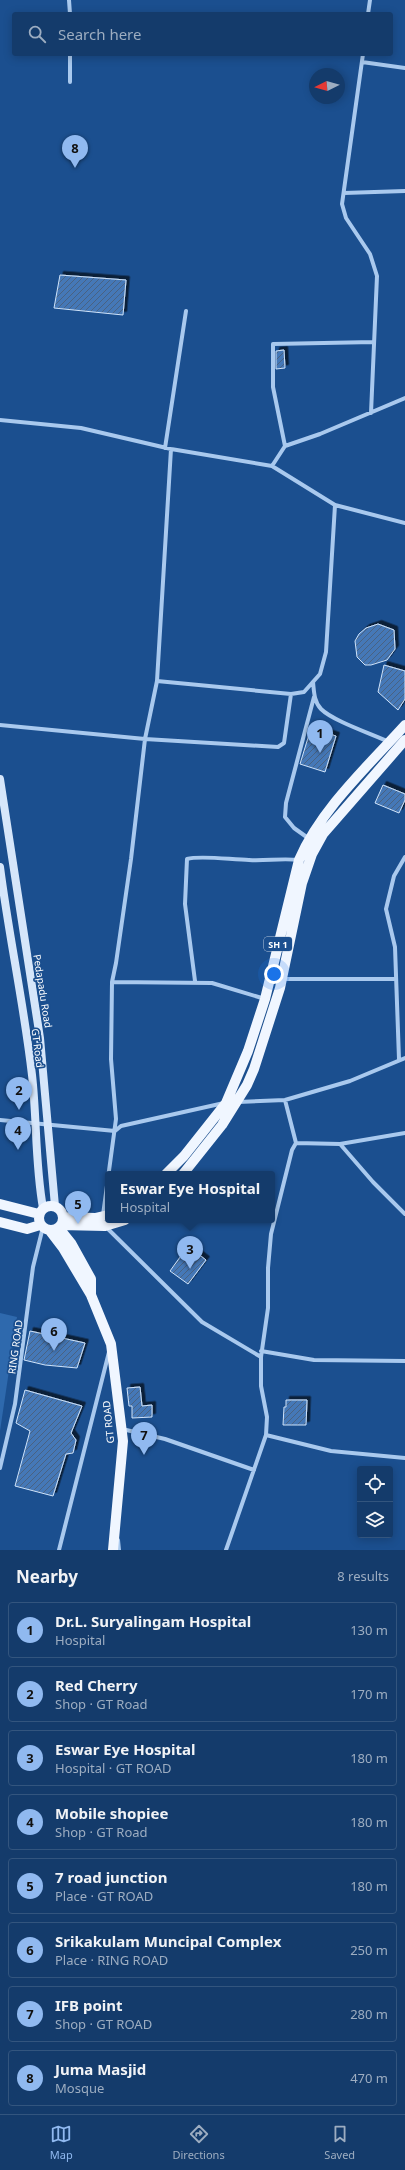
<!DOCTYPE html>
<html lang="en">
<head>
<meta charset="utf-8">
<style>
  :root { --surface:#143b6b; --page:#1d4271; --text:#f1f3f6; --muted:#9dadc1; --line:#33557e; --accent:#90b9f0 }
  body { margin:0; font-family:"Noto Sans",sans-serif; background:var(--page); color:var(--text) }
  .controls { position:absolute; right:12px; bottom:12px; display:grid; overflow:hidden; border-radius:4px; box-shadow:0 2px 10px #0003 }
  .controls button { width:36px; height:36px; display:grid; place-items:center; padding:0; border:0; border-bottom:1px solid var(--line); background:var(--surface); color:var(--text); font:20px sans-serif }
  .compass { position:absolute; left:309px; top:68px; width:36px; height:36px; border-radius:50%; background:var(--surface); box-shadow:0 2px 10px #0003; rotate:265deg }
  .you { position:absolute; left:274px; top:974px; width:14px; height:14px; margin:-10px; border:3px solid #fff; border-radius:50%; background:#1a73e8; box-shadow:0 0 0 6px #1a73e833 }
  .badge { display:grid; place-items:center; width:26px; height:26px; border-radius:50%; background:var(--accent); color:#111; font-size:13px; font-weight:700 }
  .pin { position:absolute; translate:-50% -33px; filter:drop-shadow(0 1px 2px #0008) }
  .pin::after { content:''; position:absolute; top:21px; width:14px; height:12px; background:inherit; clip-path:polygon(0 0,100% 0,50% 100%) }
  .popup { position:absolute; left:105px; top:1171px; width:170px; height:52px; box-sizing:border-box; display:grid; place-content:center; border-radius:4px; background:var(--surface); filter:drop-shadow(0 1px 3px #0005); font-size:13px; white-space:nowrap; color:var(--muted) }
  .popup b { font-size:15px; color:var(--text) }
  .popup::after { content:''; position:absolute; left:50%; top:100%; margin-left:-8px; border:8px solid transparent; border-top-color:var(--surface) }
  .list { margin:0; padding:0; list-style:none }
  h2 { display:flex; justify-content:space-between; align-items:center; height:52px; margin:0; padding:0 16px; font-size:17px }
  h2 small { font-size:13px; font-weight:400; color:var(--muted) }
  .list li { display:grid; grid-template-columns:26px 1fr auto; gap:12px; align-items:center; box-sizing:border-box; height:56px; margin:0 8px 8px; padding:0 8px; border:1px solid var(--line); border-radius:4px }
  .list b { display:block; font-size:15px; white-space:nowrap }
  .list p { margin:0; font-size:13px; white-space:nowrap; color:var(--muted) }
  .list em { font-size:13px; font-style:normal; color:var(--muted) }
  .icon { flex:none; width:22px; height:22px; fill:none; stroke:currentColor; stroke-width:2; stroke-linecap:round; stroke-linejoin:round }
  .map { position:relative; flex:none; width:405px; height:1550px; overflow:hidden }
  .search { position:absolute; background:var(--surface); box-shadow:0 2px 10px #0003; left:12px; right:12px; top:12px; height:44px; display:flex; align-items:center; gap:10px; box-sizing:border-box; padding:0 14px; border-radius:4px; color:var(--muted); font-size:15px }
  .sheet { height:564px; background:var(--surface) }
  nav { display:flex; justify-content:space-around; align-items:center; box-sizing:border-box; height:56px; border-top:1px solid var(--line); background:var(--surface); font-size:11px; color:var(--muted) }
  nav a { display:grid; justify-items:center; gap:2px }
  nav .on { color:var(--accent) }
  .map>svg:first-child { display:block }
</style>
</head>
<body>
<div class="map">
<svg width="405" height="1550" viewBox="0 0 405 1550">
  <defs>
    <pattern id="building-hatch" width="6" height="6" patternUnits="userSpaceOnUse"><rect width="6" height="6" fill="#4478b7"/><path d="M-1 1l2-2M0 6l6-6M5 7l2-2" fill="none" stroke="#486282"/></pattern>
    <filter id="shadow"><feDropShadow dx="3.5" dy="-3.5" stdDeviation="0" flood-color="#0009"/></filter>
  </defs>
  <rect width="100%" height="100%" fill="#1b4f8f"/>
  <path fill="#2e69ad" d="M0,1313L17,1317L0,1431Z"/>
  <path fill="url(#building-hatch)" stroke="#cfe3fa" filter="url(#shadow)" d="M60,275L126,280L123,315L54,308Z
    M284,350L285,368L276,369V351Z
    M378,624L394,630L395,649L387,660L371,665H365L357,657L355,641L359,634L366,628Z
    M384,665L405,671V699L398,710L378,692Z
    M311,728L336,736L325,772L300,764Z
    M383,785L405,794V800L399,813L375,803Z
    M188,1246L206,1260L188,1284L170,1271Z
    M30,1331L85,1343L77,1368L45,1365L24,1360Z
    M140,1387L142,1406L152,1405V1417L132,1418V1406H129L127,1388Z
    M25,1390L82,1406L71,1433L76,1440L73,1453L66,1454L53,1496L15,1486L30,1431L16,1423Z
    M286,1400H307L306,1425H283L284,1407H286Z"/>
  <g fill="none" stroke-linecap="round" stroke-linejoin="round">
    <path stroke="#a9c9ee" stroke-width="4" d="M69,0L70,14
      M368,14L370,0
      M70,54V82
      M363,54L342,204L346,218L370,254L377,276L371,413
      M362,62L405,68
      M344,193L405,191
      M0,420L81,428L171,449L272,466L335,505L405,523
      M285,446L273,387V344L374,342
      M165,448L186,311
      M272,466L285,446L320,434L405,398
      M157,681L171,449
      M313,682C314,691 314,702 321,709C333,721 372,734 389,742
      M0,725L145,739L278,747L284,743L291,694
      M308,838L294,828L285,817L286,803L314,697
      M270,979H396
      M195,981L185,904L187,859C201,855 233,860 249,860C266,861 282,858 299,860
      M112,982L212,983L265,999
      M399,1059L395,947L386,909L394,876L405,857
      M238,1102L285,1100L350,1081L405,1058
      M0,1120L115,1131L121,1126L224,1103
      M296,1143L340,1144L405,1133
      M340,1144L373,1182L405,1214
      M103,1215L116,1119L111,1059L112,982L116,963L131,859L145,739L157,681L291,694L304,692L320,674L326,652L335,505
      M106,1227L202,1322L261,1357
      M261,1351L314,1360L405,1361
      M122,1429L165,1439L254,1470
      M266,1435L331,1451L405,1458
      M0,1468L15,1404L33,1267L43,1227
      M118,1540L119,1550
      M59,1550L109,1352
      M226,1550L266,1435L267,1417L261,1386V1357L268,1308V1268L271,1234L292,1150L296,1143L285,1100"/>
    <path stroke="#d6e6fa" stroke-width="8" d="M0,779L40,1038L55,1206
      M0,867C9,937 24,1005 32,1075C37,1119 35,1164 43,1208"/>
    <path stroke="#f0f6ff" stroke-width="10" d="M166,1174L184,1156L226,1103L248,1051L265,999L299,860C321,809 368,766 405,725
      M183,1174L222,1125L247,1085L254,1069L280,988L302,883L312,854L323,834L405,740
      M0,1204L39,1214
      M39 1218a12 12 0 1 1 24 0a12 12 0 1 1-24 0Z
      M63,1217L95,1218L108,1215
      M0,1222L27,1229L40,1225
      M61,1225L105,1226L125,1220
      M59,1228L71,1243L91,1279V1295
      M50,1231L63,1248L91,1295L111,1344L123,1441L113,1550"/>
  </g>
  <g text-anchor="middle" dominant-baseline="central" stroke-width="3.5" stroke-linejoin="round" paint-order="stroke">
    <rect fill="#1b4f8f" stroke="#bbcadd" stroke-width="1" x="264" y="937" width="28" height="14" rx="3"/>
    <g font-size="9" font-weight="bold" fill="#fff">
      <text x="278" y="944">SH 1</text>
    </g>
    <g font-size="10" fill="#fff" stroke="#1b4f8f">
      <text transform="translate(43 991) rotate(81)">Pedapadu Road</text>
      <text transform="translate(38 1048) rotate(83)">GT Road</text>
      <text transform="translate(15 1347) rotate(-82)">RING ROAD</text>
      <text transform="translate(108 1422) rotate(-96)">GT ROAD</text>
    </g>
  </g>
</svg>
<div class="controls">
<button><svg class="icon" aria-label="locate" viewBox="0 0 24 24"><circle cx="12" cy="12" r="6"/><path d="M12 2v4M12 18v4M2 12h4M18 12h4"/></svg></button>
<button><svg class="icon" aria-label="layers" viewBox="0 0 24 24"><path d="M12 4l9 5-9 5-9-5zM3 14l9 5 9-5"/></svg></button>
</div>
<svg class="compass" viewBox="-18 -18 36 36"><path d="M0-13l5 13h-10z" fill="#e53935"/><path d="M0 13l5-13h-10z" fill="#9dadc1"/></svg>
<div class="you"></div>
<div class="pin badge" style="left:320px;top:753px">1</div>
<div class="pin badge" style="left:19px;top:1110px">2</div>
<div class="pin badge" style="left:190px;top:1269px">3</div>
<div class="popup"><b>Eswar Eye Hospital</b>Hospital</div>
<div class="pin badge" style="left:18px;top:1150px">4</div>
<div class="pin badge" style="left:78px;top:1224px">5</div>
<div class="pin badge" style="left:54px;top:1351px">6</div>
<div class="pin badge" style="left:144px;top:1455px">7</div>
<div class="pin badge" style="left:75px;top:168px">8</div>
<div class="search"><svg class="icon" aria-label="search" viewBox="0 0 24 24"><circle cx="10" cy="10" r="6"/><path d="M15 15l6 6"/></svg>Search here</div>
</div>
<section class="sheet">
<h2>Nearby<small>8 results</small></h2>
<ul class="list">
<li><span class="badge">1</span><div><b>Dr.L. Suryalingam Hospital</b><p>Hospital</p></div><em>130 m</em></li>
<li><span class="badge">2</span><div><b>Red Cherry</b><p>Shop · GT Road</p></div><em>170 m</em></li>
<li><span class="badge">3</span><div><b>Eswar Eye Hospital</b><p>Hospital · GT ROAD</p></div><em>180 m</em></li>
<li><span class="badge">4</span><div><b>Mobile shopiee</b><p>Shop · GT Road</p></div><em>180 m</em></li>
<li><span class="badge">5</span><div><b>7 road junction</b><p>Place · GT ROAD</p></div><em>180 m</em></li>
<li><span class="badge">6</span><div><b>Srikakulam Muncipal Complex</b><p>Place · RING ROAD</p></div><em>250 m</em></li>
<li><span class="badge">7</span><div><b>IFB point</b><p>Shop · GT ROAD</p></div><em>280 m</em></li>
<li><span class="badge">8</span><div><b>Juma Masjid</b><p>Mosque</p></div><em>470 m</em></li>
</ul>
</section>
<nav>
<a class="on"><svg class="icon" aria-label="map" viewBox="0 0 24 24"><path d="M3 6l6-2 6 2 6-2v14l-6 2-6-2-6 2zM9 4v14M15 6v14"/></svg>Map</a>
<a><svg class="icon" aria-label="directions" viewBox="0 0 24 24"><path d="M12 3l9 9-9 9-9-9zM9 14v-3h6M13 9l2 2-2 2"/></svg>Directions</a>
<a><svg class="icon" aria-label="saved" viewBox="0 0 24 24"><path d="M7 4h10v16l-5-4-5 4z"/></svg>Saved</a>
</nav>
</body>
</html>
